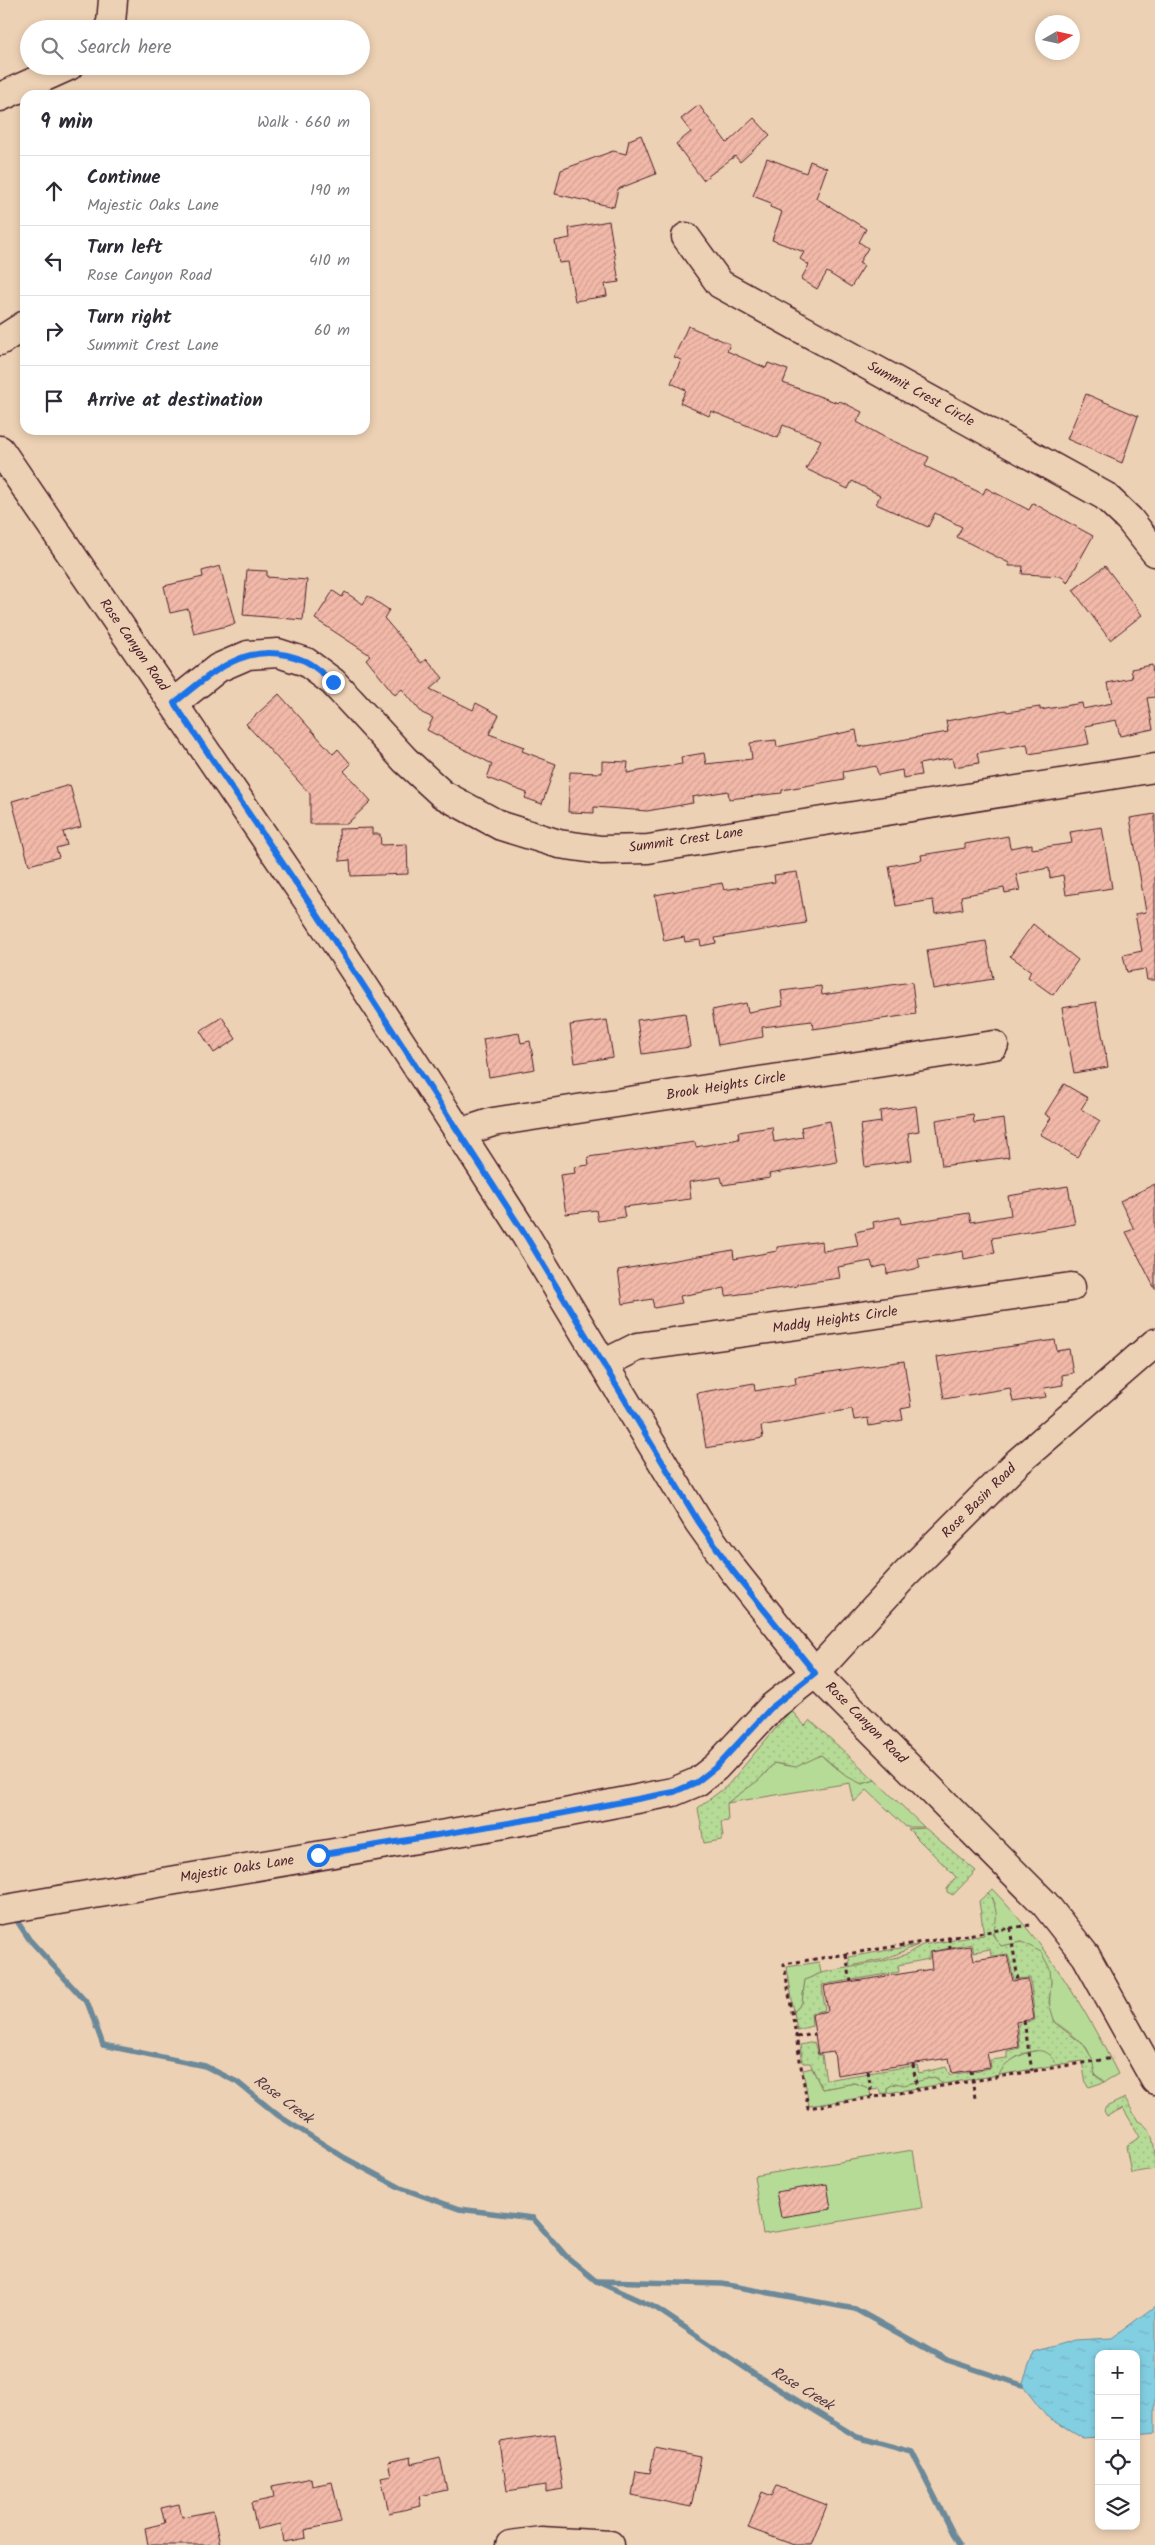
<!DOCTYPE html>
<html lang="en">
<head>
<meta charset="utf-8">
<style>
  :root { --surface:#fff; --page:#f2f2f3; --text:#2b2b33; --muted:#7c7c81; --line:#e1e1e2 }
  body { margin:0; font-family:Kalam,sans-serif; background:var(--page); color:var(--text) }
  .controls { position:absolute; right:15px; bottom:15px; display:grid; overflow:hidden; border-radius:10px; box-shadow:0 2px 8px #0003 }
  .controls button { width:45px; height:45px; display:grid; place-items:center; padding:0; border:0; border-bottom:1px solid var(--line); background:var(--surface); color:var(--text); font:25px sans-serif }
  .compass { position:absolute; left:1035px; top:15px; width:45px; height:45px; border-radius:50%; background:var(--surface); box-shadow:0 2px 8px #0003; rotate:81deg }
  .stop { position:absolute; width:15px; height:15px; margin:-11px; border:4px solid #1a73e8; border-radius:50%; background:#fff }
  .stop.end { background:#1a73e8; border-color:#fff; box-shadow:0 1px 5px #0008 }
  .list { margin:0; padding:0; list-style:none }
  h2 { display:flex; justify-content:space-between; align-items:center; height:65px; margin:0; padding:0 20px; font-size:21px }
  h2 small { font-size:16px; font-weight:400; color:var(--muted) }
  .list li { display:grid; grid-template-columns:32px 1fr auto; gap:15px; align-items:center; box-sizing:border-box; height:70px; padding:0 20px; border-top:1px solid var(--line) }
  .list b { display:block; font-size:19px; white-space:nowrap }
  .list p { margin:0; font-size:16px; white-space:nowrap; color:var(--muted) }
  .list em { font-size:16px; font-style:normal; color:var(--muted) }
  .icon { flex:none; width:28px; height:28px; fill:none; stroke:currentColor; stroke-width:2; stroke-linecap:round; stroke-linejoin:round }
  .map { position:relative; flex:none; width:1155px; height:2545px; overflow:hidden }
  .search { position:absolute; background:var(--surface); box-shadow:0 2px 8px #0003; left:20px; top:20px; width:350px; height:55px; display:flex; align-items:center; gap:12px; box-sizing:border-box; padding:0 18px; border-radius:28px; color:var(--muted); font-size:19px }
  .panel { position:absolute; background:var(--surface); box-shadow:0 2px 8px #0003; left:20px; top:90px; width:350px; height:345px; border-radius:15px }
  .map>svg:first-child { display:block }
</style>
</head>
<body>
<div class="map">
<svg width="1155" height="2545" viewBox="0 0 1155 2545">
  <defs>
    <pattern id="garden-dots" width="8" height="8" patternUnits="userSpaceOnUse" patternTransform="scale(1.25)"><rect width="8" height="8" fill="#b5db96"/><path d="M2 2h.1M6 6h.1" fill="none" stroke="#9dbc81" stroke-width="1.8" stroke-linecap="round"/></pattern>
    <pattern id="water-ripples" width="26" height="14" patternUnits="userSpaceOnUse" patternTransform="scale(1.25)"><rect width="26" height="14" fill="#83cfe2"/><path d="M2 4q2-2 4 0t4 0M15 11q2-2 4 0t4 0" fill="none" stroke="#73b1c2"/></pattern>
    <pattern id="building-hatch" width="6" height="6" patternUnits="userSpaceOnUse" patternTransform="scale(1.25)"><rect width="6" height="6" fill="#f2b9a9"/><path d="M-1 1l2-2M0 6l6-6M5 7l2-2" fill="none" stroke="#d19f92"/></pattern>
  </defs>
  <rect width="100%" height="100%" fill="#edd1b4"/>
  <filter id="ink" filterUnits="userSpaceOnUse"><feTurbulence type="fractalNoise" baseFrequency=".02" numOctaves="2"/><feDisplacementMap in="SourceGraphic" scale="10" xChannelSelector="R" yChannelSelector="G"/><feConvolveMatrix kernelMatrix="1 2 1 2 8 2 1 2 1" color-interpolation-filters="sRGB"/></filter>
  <g filter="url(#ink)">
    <path fill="#b5db96" stroke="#807d60" d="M821,1755L833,1766L862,1784L875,1780L924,1827H906L867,1790L854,1802L850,1783L727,1803L764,1775L774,1763L788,1766Z
      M992,1889C1047,1946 1083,2004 1118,2074L1104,2082C1102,2078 1097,2077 1095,2074C1089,2065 1093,2054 1084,2045C1055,2017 1046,2029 1051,1981L1022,1942L1001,1946C988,1933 993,1920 995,1903L988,1893Z
      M918,1945L885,1959L850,1966L849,1957Z
      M819,1962L821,1973L805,1980L802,2003L794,2012L787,1967Z
      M1040,2050C1050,2052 1053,2055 1056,2065L999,2075C1004,2060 1026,2052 1040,2050Z
      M812,2068L822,2089L855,2083L869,2087L871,2096L809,2106L803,2070Z
      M934,2077L938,2079L942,2084L887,2093V2088C893,2082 923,2080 934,2077Z
      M913,2150L922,2208L763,2234L754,2176Z"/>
    <path fill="url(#garden-dots)" stroke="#807d60" d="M791,1710L805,1726L810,1720L875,1780L862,1784L848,1777L821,1755L796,1767L774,1763L759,1780L727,1803L728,1821L721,1822L723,1837L721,1840L704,1843L698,1808L727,1786Z
      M925,1828L976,1871L953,1895L947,1892V1889L956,1877L908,1829Z
      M988,1893C997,1905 999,1920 992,1934L1001,1946L1022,1942L1041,1952L1050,1969L1051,1981L1049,2003L1055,2023L1084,2045L1092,2058L1095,2075L1104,2082L1089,2087L1086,2084L1082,2061L1056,2065C1048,2036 1006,2057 999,2075L942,2084L938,2079L934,2077L904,2085L895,2083L887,2088V2093L881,2094L879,2089L874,2090L855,2083L822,2089L810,2063H803L800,2045L814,2042L818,2055H822L826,2080L917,2065L919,2073L946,2067L950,2075L991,2068L990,2060L1007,2058V2051L1020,2048L1018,2024L1035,2020L1030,1978L1014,1979L1008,1954L991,1956L990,1949L974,1952L972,1944L929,1952V1959L898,1965L899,1972L822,1985L825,2010L811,2013L812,2026L797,2030L794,2012L802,2003L805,1980L821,1973L884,1961L907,1954L922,1945L984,1935L979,1901Z
      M1125,2098L1138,2121C1155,2128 1155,2150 1155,2169L1131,2173L1126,2146L1140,2137L1123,2108L1107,2116L1104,2111L1106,2107Z"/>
    <path fill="url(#water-ripples)" stroke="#6c8999" d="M1155,2306V2433L1136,2435V2354H1099V2437L1083,2438L1046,2416L1022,2385L1034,2352L1074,2340L1112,2338Z"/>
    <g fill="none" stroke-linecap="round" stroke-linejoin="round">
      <path stroke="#6c8999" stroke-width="5.5" d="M13,1915L29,1939L88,2004L103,2045L205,2066L237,2082L279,2116L345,2158L401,2188L459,2209L533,2218L566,2256L596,2281L656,2308L754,2374L857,2437L912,2452L959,2545
        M598,2281L722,2284L855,2309L947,2360L1022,2385"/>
    </g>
    <path fill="url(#building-hatch)" stroke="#4a1f2b" d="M699,105L727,143L754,118L770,135L740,162L735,156L703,180L676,144L691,132L681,119Z
      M641,135L656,174L618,189L614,207L555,194L561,170L613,151L626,154L629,140Z
      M767,158L806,173L810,161L827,168L816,198L866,229L859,242L868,248L859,263L864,266L851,287L827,272L817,289L801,279L809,265L800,259L804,252L772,240L782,212L770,207L771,203L753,196Z
      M609,221L619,282L605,284L607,296L575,301L568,262L559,263L555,241L570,238L569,228Z
      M688,326L730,344L727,351L766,368L768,363L788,370L783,383L838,403L840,401L862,412L857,422L884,437L929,457L925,466L983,494L986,488L1029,510L1033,503L1093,536L1067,583L1062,576L1022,574L1023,566H1009V563L957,537L962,527L935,513L928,527L876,504L880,495L852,481L848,489L806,469L821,440L783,425L778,438L711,411L709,416L680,403L686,390L671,383L681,360L674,357Z
      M1086,394L1138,416L1122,463L1067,439Z
      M220,566L235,624L194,634L188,609L170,613L164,586L203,577L202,571Z
      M1105,566L1142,615L1110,640L1073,590Z
      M247,570L267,571V577L307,580L303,620L243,615Z
      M333,591L342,597L345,592L363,604L368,596L389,610L384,618L422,663L427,659L443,678L430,689L473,710L476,703L499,715L489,734L524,747L522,751L556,764L542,804L525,798L527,793L487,778L492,764L427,730L433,718L422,713L402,689L395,695L366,659L370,655L315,619Z
      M1152,665L1155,697L1147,698L1153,729L1120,736L1116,720L1085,726L1089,744L1029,754L1027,744L977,753L979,763L954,767L952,758L919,764L921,775L903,778L902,770L878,775L876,766L843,772L844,779L782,790V793L729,799L728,791L692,797L693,803L647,811L594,807V813L568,812L570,772L602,773V761L628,762L627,773L682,764L681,757L704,753L706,764L752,759L750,743L776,740L777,747L856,730L859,747L948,732L946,721L1006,710L1007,712L1040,707V710L1082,703L1083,709L1112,703L1108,683L1133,678L1131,669Z
      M279,694L333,754L338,749L351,764L344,771L371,801L347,824H310V794L246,724Z
      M70,785L81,827L63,832L67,845L56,848L59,857L29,865L12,801Z
      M1155,814V980H1147L1145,969L1127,972L1123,955L1142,951L1135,914L1146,912L1130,818Z
      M1102,827L1112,888L1066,895L1063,875L1050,878L1049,868L1016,874L1020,890L1005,893L1004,888L961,896L963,909L935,914L933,900L896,906L889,866L922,860L921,855L965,848V844L1008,836L1010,848L1032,844V849L1072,843L1070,832Z
      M372,828V834H380L381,845L407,844L408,874L351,876L350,860L340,861L339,829Z
      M797,872L806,923L715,938L716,943L701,946L700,940L685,942L684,937L664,941L655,895L722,883L724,890L775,882L774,875Z
      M1033,924L1078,960L1053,995L1028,977L1031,971L1010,956Z
      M986,941L993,979L933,989L927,950Z
      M912,982L916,1014L813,1029L812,1021L762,1027L763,1037L718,1045L712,1010L746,1003L748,1012L783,1006L781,991L821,986L822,995Z
      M1096,1002L1108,1067L1074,1073L1062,1008Z
      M685,1013L690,1047L642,1054L637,1020Z
      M222,1017L236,1039L214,1053L200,1031Z
      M607,1020L613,1057L575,1063L570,1025Z
      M519,1033L521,1043L530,1041L535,1069L489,1077L483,1039Z
      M1064,1084L1088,1098L1081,1109L1100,1121L1077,1157L1040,1134L1051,1118L1045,1114Z
      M916,1106L919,1131L908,1133L912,1160L865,1167L860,1125L881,1122L880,1111Z
      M973,1114L974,1123L1004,1119L1009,1157L942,1166L936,1120Z
      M830,1121L837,1162L769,1174L770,1178L723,1185L721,1177L689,1182L691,1199L623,1207L625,1217L598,1221L596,1210L566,1214L560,1175L575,1173L574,1167L589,1165L588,1157L695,1142L696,1147L739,1139L738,1132L772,1127L774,1142L803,1137L801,1127Z
      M1155,1184V1289L1126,1232L1134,1229L1120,1201Z
      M1068,1186L1075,1224L992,1238L995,1253L964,1259L963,1251L918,1259L920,1268L887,1274L886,1265L873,1268L871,1261L838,1267L840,1278L797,1284V1286L726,1296L725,1288L680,1296L682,1303L654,1308L652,1299L623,1304L618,1270L733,1250L734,1259L777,1251V1247L822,1241L823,1251L858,1246L855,1232L874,1228L873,1222L900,1217L901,1224L969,1213L971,1222L1011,1215L1008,1196Z
      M1055,1340L1057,1351L1069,1349L1073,1373L1062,1375L1063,1385L1044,1388L1046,1397L1013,1402L1010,1388L944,1399L937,1357Z
      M904,1361L911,1407L901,1409L903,1420L869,1426L868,1418L854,1420L852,1409L761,1426L763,1438L706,1448L697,1393L754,1383L755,1391L796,1384L795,1377Z
      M971,1946L974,1960L1007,1955L1013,1981L1028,1979L1034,2019L1016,2022L1019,2047L987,2053L990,2067L952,2073L949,2058L837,2075L834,2052L818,2054L812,2014L828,2011L824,1986L932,1969L930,1952Z
      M827,2184L831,2209L781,2217L776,2192Z
      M555,2434L563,2489L546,2492V2485L507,2491L500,2442Z
      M655,2448L701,2457L691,2507L632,2495L636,2471L650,2473Z
      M410,2457L411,2464L440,2457L447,2490L419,2496L421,2506L389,2513L381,2477L391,2475L388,2462Z
      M311,2478L312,2486L332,2482L341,2522L305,2530L306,2538L284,2542L281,2524L257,2529L251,2503L274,2498L272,2486Z
      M777,2486L827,2505L811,2545H794L748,2528L762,2492L772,2496Z
      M179,2504L182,2517L213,2511L220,2545H148L145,2528L165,2523L161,2508Z"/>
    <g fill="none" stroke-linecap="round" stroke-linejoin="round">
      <g stroke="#4a1f2b" stroke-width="31">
        <path id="minor" d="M108,29L111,23L113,0
          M0,97L69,66
          M686,237L720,284L1105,496L1129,519L1155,552
          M0,341L25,325
          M0,450L317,914L421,1073L526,1236L698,1521L733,1570L815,1673L1045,1904L1086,1956L1155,2080
          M174,703L218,668L248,655L278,653L306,662L333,682L405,760L442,794L501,826L559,844L601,850L648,849L1155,768
          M460,1133L493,1122L994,1045
          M603,1364L637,1347L1071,1287
          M0,1910L539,1818L673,1792L697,1782L716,1767L771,1708L815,1673L903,1577L1018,1462L1155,1343
          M510,2545L541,2541L610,2545"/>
      </g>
      <path stroke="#4a1f2b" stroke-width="3" stroke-dasharray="4 4" stroke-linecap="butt" d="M1030,1925L784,1964L808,2108L1113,2058
        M1010,1928L1018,1980
        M949,1938L950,1949
        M846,1955L851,1982
        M1024,2021L1032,2071
        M797,2037L815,2034
        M913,2064L917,2090
        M971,2070L975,2098
        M868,2071L872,2097"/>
      <use href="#minor" stroke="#edd1b4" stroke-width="28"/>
    </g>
  </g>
  <g fill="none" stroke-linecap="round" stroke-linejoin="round" filter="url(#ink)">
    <path stroke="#1a73e8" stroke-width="6" d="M318,1855L538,1818L674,1792L697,1782L716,1767L771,1708L815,1673L732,1570L698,1521L526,1236L317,914L174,703C214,671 250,637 305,661C315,666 324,675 333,682"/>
  </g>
  <g text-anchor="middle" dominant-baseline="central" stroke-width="4" stroke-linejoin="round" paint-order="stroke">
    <g font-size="14" fill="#4a1f2b" stroke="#edd1b4">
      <text transform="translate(921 394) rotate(29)">Summit Crest Circle</text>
      <text transform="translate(134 645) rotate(55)">Rose Canyon Road</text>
      <text transform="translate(686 840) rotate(-8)">Summit Crest Lane</text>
      <text transform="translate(726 1086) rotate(-9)">Brook Heights Circle</text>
      <text transform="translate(835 1320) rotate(-8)">Maddy Heights Circle</text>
      <text transform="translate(979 1501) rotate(-45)">Rose Basin Road</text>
      <text transform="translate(866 1723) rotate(45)">Rose Canyon Road</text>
      <text transform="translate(237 1869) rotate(-9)">Majestic Oaks Lane</text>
    </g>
    <g font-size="15" font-style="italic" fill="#533946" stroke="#edd1b4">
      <text transform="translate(283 2100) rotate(37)">Rose Creek</text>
      <text transform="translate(802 2389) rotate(31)">Rose Creek</text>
    </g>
  </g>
</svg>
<div class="controls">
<button>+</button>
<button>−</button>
<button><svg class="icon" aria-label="locate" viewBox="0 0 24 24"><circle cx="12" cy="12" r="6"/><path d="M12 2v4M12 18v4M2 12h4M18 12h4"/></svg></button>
<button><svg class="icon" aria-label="layers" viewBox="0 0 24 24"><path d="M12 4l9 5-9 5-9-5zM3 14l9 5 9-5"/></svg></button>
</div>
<svg class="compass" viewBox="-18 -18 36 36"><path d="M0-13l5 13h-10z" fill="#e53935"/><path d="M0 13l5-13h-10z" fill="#7c7c81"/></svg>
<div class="stop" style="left:318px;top:1855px"></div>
<div class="stop end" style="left:333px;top:682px"></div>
<div class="search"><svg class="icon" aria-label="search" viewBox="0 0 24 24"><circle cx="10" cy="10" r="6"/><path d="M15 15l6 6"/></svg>Search here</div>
<section class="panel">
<h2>9 min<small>Walk · 660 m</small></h2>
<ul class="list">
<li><svg class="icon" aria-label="ahead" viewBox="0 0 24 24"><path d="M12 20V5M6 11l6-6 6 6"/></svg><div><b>Continue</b><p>Majestic Oaks Lane</p></div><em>190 m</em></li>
<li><svg class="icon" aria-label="left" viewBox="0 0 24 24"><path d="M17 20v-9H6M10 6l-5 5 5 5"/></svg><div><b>Turn left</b><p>Rose Canyon Road</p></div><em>410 m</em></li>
<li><svg class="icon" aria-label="right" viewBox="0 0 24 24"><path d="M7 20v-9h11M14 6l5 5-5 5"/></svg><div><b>Turn right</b><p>Summit Crest Lane</p></div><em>60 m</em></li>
<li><svg class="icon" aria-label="arrive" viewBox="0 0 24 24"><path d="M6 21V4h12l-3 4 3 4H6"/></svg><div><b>Arrive at destination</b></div></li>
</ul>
</section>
</div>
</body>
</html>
